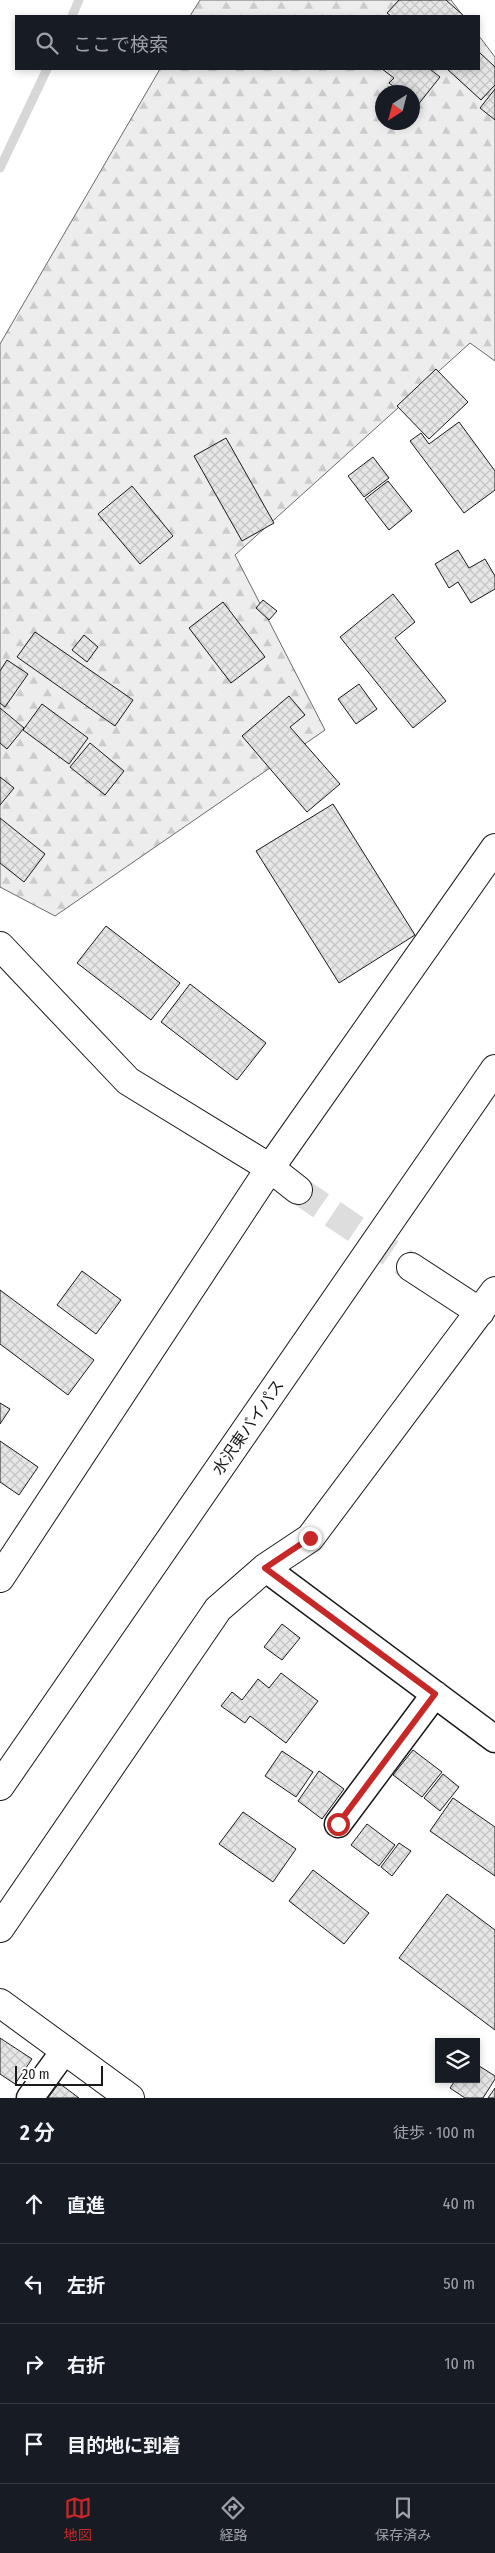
<!DOCTYPE html>
<html lang="ja">
<head>
<meta charset="utf-8">
<style>
  :root { --surface:#171b24; --page:#242831; --text:#f1f3f6; --muted:#9ea1a6; --line:#363941; --accent:#c62828 }
  body { margin:0; font-family:"Fira Sans Condensed","Noto Sans JP",sans-serif; background:var(--page); color:var(--text) }
  .controls { position:absolute; right:15px; bottom:15px; display:grid; overflow:hidden; border-radius:0px; box-shadow:0 2px 8px #0003 }
  .controls button { width:45px; height:45px; display:grid; place-items:center; padding:0; border:0; border-bottom:1px solid var(--line); background:var(--surface); color:var(--text); font:25px sans-serif }
  .compass { position:absolute; left:375px; top:85px; width:45px; height:45px; border-radius:50%; background:var(--surface); box-shadow:0 2px 8px #0003; rotate:216deg }
  .scale { position:absolute; left:15px; bottom:12px; width:88px; box-sizing:border-box; padding-left:5px; border:2px solid #1a1a1a; border-top:0; font-size:14px; line-height:18px; white-space:nowrap; color:#1a1a1a; -webkit-text-stroke:4px #fff; paint-order:stroke }
  .stop { position:absolute; width:15px; height:15px; margin:-11px; border:4px solid #c62828; border-radius:50%; background:#fff }
  .stop.end { background:#c62828; border-color:#fff; box-shadow:0 1px 5px #0008 }
  .list { margin:0; padding:0; list-style:none }
  h2 { display:flex; justify-content:space-between; align-items:center; height:65px; margin:0; padding:0 20px; font-size:21px }
  h2 small { font-size:16px; font-weight:400; color:var(--muted) }
  .list li { display:grid; grid-template-columns:32px 1fr auto; gap:15px; align-items:center; box-sizing:border-box; height:80px; padding:0 20px; border-top:1px solid var(--line) }
  .list b { display:block; font-size:19px; white-space:nowrap }
  .list em { font-size:16px; font-style:normal; color:var(--muted) }
  .icon { flex:none; width:28px; height:28px; fill:none; stroke:currentColor; stroke-width:2; stroke-linecap:round; stroke-linejoin:round }
  .map { position:relative; flex:none; width:495px; height:2098px; overflow:hidden }
  .search { position:absolute; background:var(--surface); box-shadow:0 2px 8px #0003; left:15px; right:15px; top:15px; height:55px; display:flex; align-items:center; gap:12px; box-sizing:border-box; padding:0 18px; border-radius:0px; color:var(--muted); font-size:19px }
  .sheet { height:385px; background:var(--surface) }
  nav { display:flex; justify-content:space-around; align-items:center; box-sizing:border-box; height:70px; border-top:1px solid var(--line); background:var(--surface); font-size:14px; color:var(--muted) }
  nav a { display:grid; justify-items:center; gap:2px }
  nav .on { color:var(--accent) }
  .map>svg:first-child { display:block }
</style>
</head>
<body>
<div class="map">
<svg width="495" height="2098" viewBox="0 0 495 2098">
  <defs>
    <pattern id="forest-firs" width="22" height="20" patternUnits="userSpaceOnUse" patternTransform="scale(1.25)"><rect width="22" height="20" fill="#ededed"/><path d="M5 1l3.5 6h-7zM16 11l3.5 6h-7z" fill="#cbcbcb"/></pattern>
    <pattern id="building-cross-hatch" width="8" height="8" patternUnits="userSpaceOnUse" patternTransform="scale(1.25)"><rect width="8" height="8" fill="#e6e6e6"/><path d="M0 0l8 8M0 8l8-8" fill="none" stroke="#c5c5c5"/></pattern>
  </defs>
  <rect width="100%" height="100%" fill="#fff"/>
  <path fill="url(#forest-firs)" stroke="#6a6a6a" fill-rule="evenodd" d="M200,0H451L463,16H190Z
    M479,36L495,57V361L470,343L235,555L325,730L55,916L0,887V344L160,69H479ZM382,92H412V122H382Z"/>
  <g fill="none" stroke-linecap="round" stroke-linejoin="round">
    <path stroke="#d7d7d7" stroke-width="9" d="M72,16L79,0
      M0,168L47,69"/>
  </g>
  <path fill="url(#building-cross-hatch)" stroke="#1a1a1a" d="M399,0H446L464,16H391L387,13Z
    M479,52L495,67V85L481,100L447,69H479Z
    M382,69H430L440,77L417,106L412,102V92H401L389,83L394,78Z
    M495,89V120L480,108Z
    M436,369L468,402L429,439L397,406Z
    M459,422L495,471V490L464,513L410,441L421,433L429,444Z
    M226,438L274,523L242,541L194,456Z
    M373,457L389,478L364,497L348,476Z
    M388,481L412,511L389,530L365,499Z
    M132,486L173,536L140,564L98,514Z
    M458,550L469,568L485,559L495,576V589L471,603L458,582L449,588L435,564Z
    M393,594L415,622L395,638L446,701L413,728L340,637Z
    M263,600L277,611L269,620L256,608Z
    M223,602L265,657L231,683L189,628Z
    M35,632L133,700L115,726L17,657Z
    M84,635L98,647L87,662L72,650Z
    M7,660L28,674L5,707L0,703V671Z
    M359,684L377,709L356,724L338,699Z
    M289,696L305,715L290,727L340,784L307,812L242,736Z
    M42,704L88,738L69,764L23,730Z
    M0,708L24,728L7,749L0,743Z
    M90,743L124,771L105,795L70,767Z
    M0,777L14,788L0,805Z
    M333,804L415,935L339,983L256,851Z
    M0,818L45,854L24,882L0,863Z
    M106,926L180,983L151,1020L77,963Z
    M190,984L266,1043L237,1080L161,1022Z
    M82,1271L121,1300L96,1334L57,1305Z
    M0,1290L94,1360L68,1395L0,1344Z
    M0,1403L10,1409L0,1424Z
    M0,1441L38,1467L19,1495L0,1482Z
    M282,1624L300,1638L282,1660L264,1647Z
    M281,1673L318,1701L286,1743L250,1716L245,1723L221,1706L232,1692L242,1700L258,1679L269,1688Z
    M413,1750L442,1772L422,1797L393,1775Z
    M282,1751L313,1772L296,1797L265,1776Z
    M319,1771L344,1789L322,1819L298,1801Z
    M443,1774L459,1787L440,1811L424,1798Z
    M453,1798L495,1827V1876L430,1831Z
    M243,1812L296,1849L273,1882L219,1844Z
    M367,1824L395,1845L379,1866L351,1845Z
    M399,1843L411,1851L392,1876L381,1867Z
    M313,1870L369,1913L344,1944L289,1901Z
    M447,1894L495,1930V2030L399,1958Z
    M0,2038L32,2059L15,2084L0,2074Z
    M476,2064L495,2076V2079L483,2098H465L450,2088L456,2079H476Z
    M59,2083L79,2098H48Z
    M495,2088V2098H488Z"/>
  <g fill="none" stroke-linecap="round" stroke-linejoin="round">
    <path stroke="#ddd" stroke-width="28" stroke-dasharray="28 14" stroke-linecap="butt" d="M298,1190L411,1267"/>
    <g stroke="#1a1a1a" stroke-width="29">
      <path id="street" d="M265,1568L495,1739
        M338,1824L435,1694
        M30,2098L65,2050"/>
    </g>
    <g stroke="#1a1a1a" stroke-width="30">
      <path id="secondary" d="M0,946L128,1081L270,1168L298,1190
        M411,1267L480,1312
        M0,1578L270,1168L495,848
        M0,1928L218,1609L265,1568L310,1538L495,1291
        M0,2003L130,2098"/>
    </g>
    <g stroke="#1a1a1a" stroke-width="30">
      <path id="highway" d="M0,1786L495,1069"/>
    </g>
    <use href="#street" stroke="#fff" stroke-width="26"/>
    <use href="#secondary" stroke="#fff" stroke-width="28"/>
    <use href="#highway" stroke="#fff" stroke-width="28"/>
  </g>
  <g fill="none" stroke-linecap="round" stroke-linejoin="round">
    <path stroke="#c62828" stroke-width="6" d="M310,1538L265,1568L435,1694L338,1824"/>
  </g>
  <g text-anchor="middle" dominant-baseline="central" stroke-width="4" stroke-linejoin="round" paint-order="stroke">
    <g font-size="16" fill="#1a1a1a" stroke="#fff">
      <text transform="translate(248 1427) rotate(-55)">水沢東バイパス</text>
    </g>
  </g>
</svg>
<div class="controls">
<button><svg class="icon" aria-label="layers" viewBox="0 0 24 24"><path d="M12 4l9 5-9 5-9-5zM3 14l9 5 9-5"/></svg></button>
</div>
<svg class="compass" viewBox="-18 -18 36 36"><path d="M0-13l5 13h-10z" fill="#e53935"/><path d="M0 13l5-13h-10z" fill="#9ea1a6"/></svg>
<div class="scale">20 m</div>
<div class="stop" style="left:338px;top:1824px"></div>
<div class="stop end" style="left:310px;top:1538px"></div>
<div class="search"><svg class="icon" aria-label="search" viewBox="0 0 24 24"><circle cx="10" cy="10" r="6"/><path d="M15 15l6 6"/></svg>ここで検索</div>
</div>
<section class="sheet">
<h2>2 分<small>徒歩 · 100 m</small></h2>
<ul class="list">
<li><svg class="icon" aria-label="ahead" viewBox="0 0 24 24"><path d="M12 20V5M6 11l6-6 6 6"/></svg><div><b>直進</b></div><em>40 m</em></li>
<li><svg class="icon" aria-label="left" viewBox="0 0 24 24"><path d="M17 20v-9H6M10 6l-5 5 5 5"/></svg><div><b>左折</b></div><em>50 m</em></li>
<li><svg class="icon" aria-label="right" viewBox="0 0 24 24"><path d="M7 20v-9h11M14 6l5 5-5 5"/></svg><div><b>右折</b></div><em>10 m</em></li>
<li><svg class="icon" aria-label="arrive" viewBox="0 0 24 24"><path d="M6 21V4h12l-3 4 3 4H6"/></svg><div><b>目的地に到着</b></div></li>
</ul>
</section>
<nav>
<a class="on"><svg class="icon" aria-label="map" viewBox="0 0 24 24"><path d="M3 6l6-2 6 2 6-2v14l-6 2-6-2-6 2zM9 4v14M15 6v14"/></svg>地図</a>
<a><svg class="icon" aria-label="directions" viewBox="0 0 24 24"><path d="M12 3l9 9-9 9-9-9zM9 14v-3h6M13 9l2 2-2 2"/></svg>経路</a>
<a><svg class="icon" aria-label="saved" viewBox="0 0 24 24"><path d="M7 4h10v16l-5-4-5 4z"/></svg>保存済み</a>
</nav>
</body>
</html>
